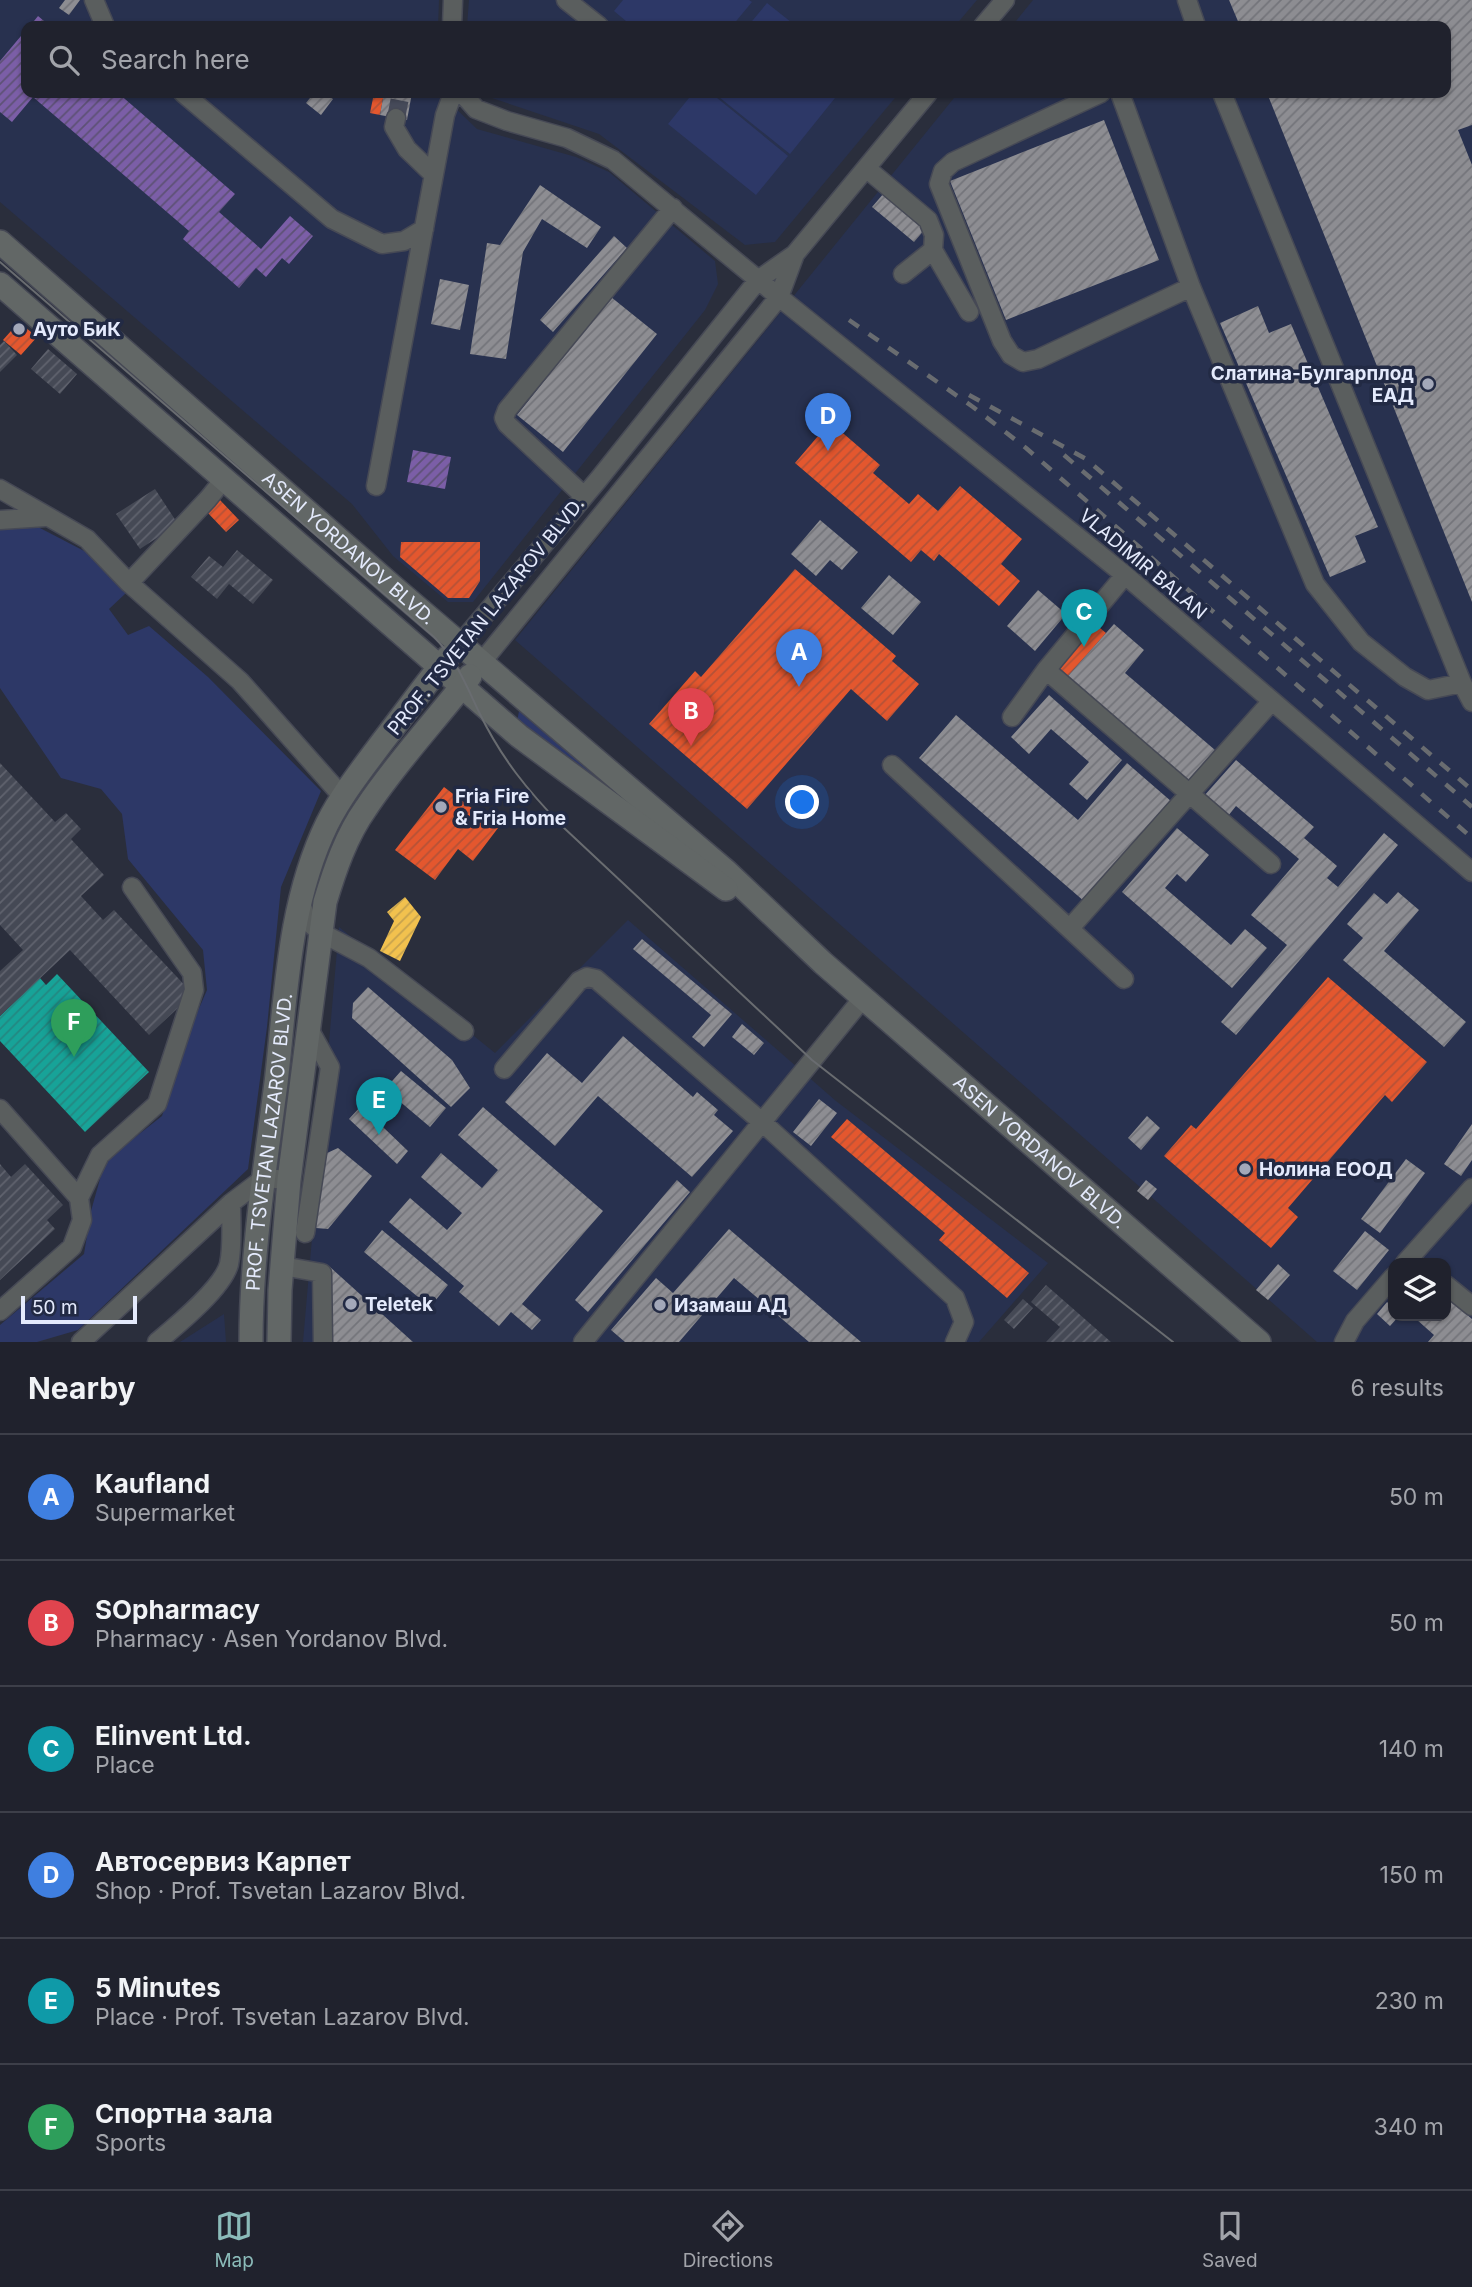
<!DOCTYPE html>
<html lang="en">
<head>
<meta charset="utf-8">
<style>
  :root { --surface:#20222d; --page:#282a35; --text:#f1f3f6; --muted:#a2a4aa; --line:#3d3f49; --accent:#8bbbb9 }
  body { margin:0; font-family:Inter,sans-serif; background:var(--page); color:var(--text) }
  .controls { position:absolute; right:21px; bottom:21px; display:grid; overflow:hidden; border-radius:14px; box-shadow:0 2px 5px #0004 }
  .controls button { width:63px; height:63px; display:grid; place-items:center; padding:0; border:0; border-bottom:2px solid var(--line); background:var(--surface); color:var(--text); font:35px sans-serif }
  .scale { position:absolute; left:21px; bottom:18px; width:116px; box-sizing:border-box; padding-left:7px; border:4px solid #e4eafc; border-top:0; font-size:19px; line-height:24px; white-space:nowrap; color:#e4eafc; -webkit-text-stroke:5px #222a44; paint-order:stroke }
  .you { position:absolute; left:803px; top:803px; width:24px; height:24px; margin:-18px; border:5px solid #fff; border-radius:50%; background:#1a73e8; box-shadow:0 0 0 10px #1a73e833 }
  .badge { display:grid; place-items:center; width:46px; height:46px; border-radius:50%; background:var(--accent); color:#fff; font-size:23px; font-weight:700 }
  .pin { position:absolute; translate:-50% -58px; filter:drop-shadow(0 2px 4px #0008) }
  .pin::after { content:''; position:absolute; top:37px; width:24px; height:21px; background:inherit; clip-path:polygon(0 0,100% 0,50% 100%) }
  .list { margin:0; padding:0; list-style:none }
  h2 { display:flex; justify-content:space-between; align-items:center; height:91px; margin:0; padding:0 28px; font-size:30px }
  h2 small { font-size:23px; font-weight:400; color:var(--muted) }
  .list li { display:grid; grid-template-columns:46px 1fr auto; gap:21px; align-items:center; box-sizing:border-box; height:126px; padding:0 28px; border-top:2px solid var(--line) }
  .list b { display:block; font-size:26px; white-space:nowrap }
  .list p { margin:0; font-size:23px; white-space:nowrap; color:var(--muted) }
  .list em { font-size:23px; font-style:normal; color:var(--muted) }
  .icon { flex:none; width:38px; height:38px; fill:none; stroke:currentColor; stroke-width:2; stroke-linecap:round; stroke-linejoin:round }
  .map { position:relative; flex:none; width:1472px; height:1342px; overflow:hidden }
  .search { position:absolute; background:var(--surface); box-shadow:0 2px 5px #0004; left:21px; right:21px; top:21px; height:77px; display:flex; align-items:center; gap:18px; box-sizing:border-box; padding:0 24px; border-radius:14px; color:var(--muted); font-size:26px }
  .sheet { height:847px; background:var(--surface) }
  nav { display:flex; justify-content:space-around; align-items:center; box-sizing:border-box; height:98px; border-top:2px solid var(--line); background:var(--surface); font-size:19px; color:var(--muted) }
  nav a { display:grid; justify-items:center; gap:4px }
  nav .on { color:var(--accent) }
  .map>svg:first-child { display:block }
</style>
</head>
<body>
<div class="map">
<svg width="1472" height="1342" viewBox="0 0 1472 1342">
  <defs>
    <pattern id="homes-hatch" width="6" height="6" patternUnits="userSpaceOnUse" patternTransform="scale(1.75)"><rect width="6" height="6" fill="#f2c14e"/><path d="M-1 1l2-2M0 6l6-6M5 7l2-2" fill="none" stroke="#c6a24e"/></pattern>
    <pattern id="shops-hatch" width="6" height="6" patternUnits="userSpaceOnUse" patternTransform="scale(1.75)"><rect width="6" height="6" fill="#e4572e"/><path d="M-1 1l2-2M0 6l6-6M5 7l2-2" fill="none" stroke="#b45237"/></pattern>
    <pattern id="offices-hatch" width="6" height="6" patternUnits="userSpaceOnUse" patternTransform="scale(1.75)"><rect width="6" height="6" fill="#7b5ea7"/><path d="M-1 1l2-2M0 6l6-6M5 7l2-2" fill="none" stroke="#5d5175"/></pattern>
    <pattern id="public-hatch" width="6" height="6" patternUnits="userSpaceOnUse" patternTransform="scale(1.75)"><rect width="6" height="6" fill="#17a398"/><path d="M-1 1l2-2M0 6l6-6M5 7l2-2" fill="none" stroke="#248781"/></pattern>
    <pattern id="industry-hatch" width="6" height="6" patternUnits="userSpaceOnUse" patternTransform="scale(1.75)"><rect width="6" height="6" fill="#8d8d92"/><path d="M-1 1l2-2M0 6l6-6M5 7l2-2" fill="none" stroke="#73747a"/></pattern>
    <pattern id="building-hatch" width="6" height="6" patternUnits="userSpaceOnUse" patternTransform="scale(1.75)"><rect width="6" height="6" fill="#454955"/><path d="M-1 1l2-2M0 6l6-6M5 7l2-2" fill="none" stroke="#60636e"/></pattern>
  </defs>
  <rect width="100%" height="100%" fill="#2a2e3c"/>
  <path fill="#28314f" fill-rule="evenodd" d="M0,0H439L438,26H26V93H443L445,98L477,129L576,157L609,172L715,261L718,284L705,310L473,602H448L393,556L352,504L0,202Z
    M469,0H977L955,26H467Z
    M1033,0H1472V1342H1317L515,640L958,93H1446V26H1012ZM1393,1263H1446V1316H1393Z
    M477,93H899L775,242L745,245L599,134Z
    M628,920L836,1101L1048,1263L979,1342H303L339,927L495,1053Z
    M224,1314L226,1342H180Z"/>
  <path fill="#2d3867" d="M623,0H749L752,2L732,26H632L614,11Z
    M767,3L796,26H748Z
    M693,93H711L788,156L756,195L668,124Z
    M714,93H839L790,154Z
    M0,528H40L88,553L126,593L109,609L128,635L149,626L208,677L321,791L281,887L267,1027L248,1169L78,1330L37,1342H0V1325L84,1254L91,1211L105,1161L162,1116L190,1029L207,990L203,950L128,859L122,814L101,789L61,778L0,688Z
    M519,711C579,763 643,810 704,862L517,722Z"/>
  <path fill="url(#homes-hatch)" d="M405,897L421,917L400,961L380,951L394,921L387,912Z"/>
  <path fill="url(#shops-hatch)" d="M374,93H384L380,115L370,113Z
    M19,322L37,337L21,355L3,340Z
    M830,422L880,465L873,473L909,504L918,494L938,511L960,486L1022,539L1001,564L1020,581L999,606L939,554L934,561L921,550L911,562L795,463Z
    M220,500L239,520L226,532L207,512Z
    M401,542H480V581L469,598H448L400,557Z
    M795,569L896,656L892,661L919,684L887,721L851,689L747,809L649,724L695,671L701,677Z
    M1094,623L1106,633L1067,677L1058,669Z
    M444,787L498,828L473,861L458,849L435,880L395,850Z
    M1328,977L1427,1062L1392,1102L1385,1095L1288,1208L1298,1217L1271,1248L1164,1156L1191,1125L1196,1129Z
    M847,1119L1029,1273L1007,1298L939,1240L945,1233L831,1137Z"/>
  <path fill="url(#offices-hatch)" d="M38,16L50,26H30Z
    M26,30V93H118L235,194L219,212L261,249L290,216L313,236L289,264L282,258L266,277L256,268L239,288L183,239L189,231L33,97L12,122L0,112V61Z
    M413,450L451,457L445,489L407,482Z"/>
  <path fill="url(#public-hatch)" d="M57,974L149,1072L85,1132L0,1041V1016L40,978L46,985Z"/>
  <path fill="url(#industry-hatch)" d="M65,0H80L69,15L59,8Z
    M1229,0H1472V125L1458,130L1472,165V602L1267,93H1446V26H1240Z
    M314,93H325L333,99L321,115L306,103Z
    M384,93H412L407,120L380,115Z
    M1104,120L1159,260L1006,320L950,181Z
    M540,185L601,227L587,248L542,219L523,252L506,359L470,354L487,243L500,245Z
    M884,193L926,228L914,242L872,207Z
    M614,236L627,248L553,332L540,320Z
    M440,279L469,285L460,330L431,324Z
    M611,297L657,334L563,452L517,415Z
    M1258,306L1269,333L1291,324L1378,527L1355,536L1366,562L1330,577L1220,323Z
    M820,520L858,552L842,570L830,560L816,576L791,554Z
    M889,575L921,602L893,635L861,608Z
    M1038,590L1066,614L1035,651L1007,626Z
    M1114,624L1144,650L1125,673L1215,750L1188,781L1067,677Z
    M1049,695L1122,760L1087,800L1069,784L1089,762L1051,729L1029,754L1011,737Z
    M956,715L1078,820L1127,763L1172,802L1085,902L919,758Z
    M1236,760L1314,827L1304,838L1337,866L1327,878L1338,887L1384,833L1398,845L1236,1035L1221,1022L1287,945L1251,915L1299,859L1236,806L1228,816L1204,796Z
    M1177,828L1209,855L1186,882L1177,874L1165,888L1231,945L1245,929L1267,948L1232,988L1122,892Z
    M1398,892L1419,910L1384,951L1466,1022L1444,1047L1343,960L1363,938L1347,924L1374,893L1387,904Z
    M642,939L732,1014L704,1047L692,1037L711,1015L633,949Z
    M368,987L452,1060L470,1088L451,1107L352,1018L353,1003Z
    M742,1024L764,1043L754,1055L732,1037Z
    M623,1036L693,1097L697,1092L718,1110L714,1115L733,1131L692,1177L598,1096L555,1146L505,1102L547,1053L582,1083Z
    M401,1071L446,1108L430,1127L385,1089Z
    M819,1099L837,1113L811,1146L793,1132Z
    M361,1106L408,1151L397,1164L349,1119Z
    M483,1107L603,1211L522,1304L541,1320L532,1330L511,1312L499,1326L459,1292L464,1286L389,1222L410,1198L447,1230L462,1213L421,1177L441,1153L482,1188L498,1170L458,1135Z
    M1147,1116L1160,1128L1141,1150L1128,1138Z
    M1472,1124V1160L1461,1176L1444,1164Z
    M338,1148L372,1176L328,1229L316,1228L319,1151L327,1153Z
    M1406,1159L1425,1173L1380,1233L1361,1219Z
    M677,1180L690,1192L588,1312L575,1300Z
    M1146,1180L1157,1189L1148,1200L1137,1191Z
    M729,1229L861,1342H809L734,1278L679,1342H625L611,1330L656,1278L673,1293Z
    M382,1230L448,1285L430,1307L364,1252Z
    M1365,1231L1389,1250L1357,1290L1333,1271Z
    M1278,1264L1290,1275L1268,1300L1256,1290Z
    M330,1267L413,1342H329Z
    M1446,1297L1472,1319V1342H1428L1434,1335L1416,1319L1419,1316H1446Z
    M1387,1302L1393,1307V1316H1399L1390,1326L1377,1314Z"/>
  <path fill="url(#building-hatch)" d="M4,341L17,355L0,372V345Z
    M48,349L77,374L60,394L31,369Z
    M155,489L178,524L140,549L116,514Z
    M237,550L273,580L253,604L229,584L217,599L191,577L209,556L223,567Z
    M0,763L55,822L66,813L81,829L71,839L104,875L81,896L103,920L114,910L193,994L149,1035L70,950L0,1016V971L23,950L0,925Z
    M0,1164L11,1177L25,1164L63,1205L47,1220L55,1229L0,1280Z
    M1046,1285L1111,1342H1046L1060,1327L1031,1302Z
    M1023,1299L1033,1308L1014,1329L1004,1320Z"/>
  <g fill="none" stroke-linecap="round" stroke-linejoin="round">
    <path stroke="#464a59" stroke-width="18" stroke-dasharray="18 9" stroke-linecap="butt" d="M396,118L401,93"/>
    <g stroke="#464955" stroke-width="21">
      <path id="minor" d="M94,0L105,26
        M566,0L599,26
        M1187,0L1196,26
        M452,26L453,0
        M983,26L1005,0
        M183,93L332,219L382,244L404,241L424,229
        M462,93L476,109L507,121L567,138L613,160L779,297L1125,575L1472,872
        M1101,93L953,162L943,171L939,184L1002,341L1011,355L1023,362L1038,359L1191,287
        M1120,93L1191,287L1315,584L1361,642L1405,677L1428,690L1462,683
        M1222,93L1462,683L1472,702
        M396,118L394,127L407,149L434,175
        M866,168L928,220L934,235L933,250L903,274
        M933,250L969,312
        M376,486L445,115L453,93
        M0,489L87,539L129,583L240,681L342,796
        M584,496L507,424L504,418L507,410L673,208
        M0,520L45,517
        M129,583L208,499L224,479
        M460,644L598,480L758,280L795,254L928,93
        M481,663L779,297L795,254
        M1046,670L1271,864
        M1012,717L1046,670L1125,575
        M892,765L1124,979
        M301,903L307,921L320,932L369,958L464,1031
        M1070,928L1272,701
        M504,1069L579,981L587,977L596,979L763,1123L955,1298L964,1322L955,1342
        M0,1109L79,1198L82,1220L72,1247L0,1311
        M79,1198L100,1155L157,1104L194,990L192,973L132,887
        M305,1233L330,1067L308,1027
        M1405,1263L1472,1188
        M282,1266L322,1273L323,1342
        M1446,1285L1472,1306
        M81,1342L231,1203L264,1178L289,1180
        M157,1342C176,1326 223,1288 229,1264C233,1246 231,1222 231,1203
        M583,1342L863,998
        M1344,1342L1355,1321L1393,1277"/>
    </g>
    <g stroke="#464955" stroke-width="26">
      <g id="major">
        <path id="s1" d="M0,242L392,586L727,872L823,963L1259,1342"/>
        <path d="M0,284L519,736L726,889"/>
        <path id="s2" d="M251,1342C251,1255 265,1169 276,1083C286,998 288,904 327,824C342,794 363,768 383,741C405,713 425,684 448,657"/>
        <path d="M279,1342L280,1290L289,1180L325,902C335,869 346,836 366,808C397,761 436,720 470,676"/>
      </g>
    </g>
    <use href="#minor" stroke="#5a5e5e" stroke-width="18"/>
    <use href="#major" stroke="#626766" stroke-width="23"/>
    <path stroke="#696c70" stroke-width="2" d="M0,262L434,637C456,659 466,685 479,712C501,758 528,791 563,827L812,1060L1173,1342"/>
    <path stroke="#696c70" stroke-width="4.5" stroke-dasharray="12 12" stroke-linecap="butt" d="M849,320L973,407L1026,448L1472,838
      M969,395L1086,459L1472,790
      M1064,455L1472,807"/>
  </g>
  <g fill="#a3a8b9" stroke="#222a44" stroke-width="2.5">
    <circle cx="19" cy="329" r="7"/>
    <circle cx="1428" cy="384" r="7"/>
    <circle cx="441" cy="807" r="7"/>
    <circle cx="1245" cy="1169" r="7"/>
    <circle cx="351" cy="1304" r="7"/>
    <circle cx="660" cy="1305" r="7"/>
  </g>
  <g text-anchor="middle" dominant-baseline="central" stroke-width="7" stroke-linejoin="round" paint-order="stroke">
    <g font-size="19" font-weight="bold" fill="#e4eafc" stroke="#222a44" text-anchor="start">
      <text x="33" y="329">Ауто БиК</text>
      <text x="1414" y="373" text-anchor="end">Слатина-Булгарплод<tspan x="1414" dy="22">ЕАД</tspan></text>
      <text x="455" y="796">Fria Fire<tspan x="455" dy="22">&amp; Fria Home</tspan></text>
      <text x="1259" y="1169">Нолина ЕООД</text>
      <text x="365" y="1304">Teletek</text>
      <text x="674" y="1305">Изамаш АД</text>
    </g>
    <g font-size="19" fill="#e4eafc" stroke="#222a44">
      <text stroke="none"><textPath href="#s1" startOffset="464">ASEN YORDANOV BLVD.</textPath></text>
      <text transform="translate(1143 564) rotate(40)">VLADIMIR BALAN</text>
      <text transform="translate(486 616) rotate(-51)">PROF. TSVETAN LAZAROV BLVD.</text>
      <text stroke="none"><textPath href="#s2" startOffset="201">PROF. TSVETAN LAZAROV BLVD.</textPath></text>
      <text stroke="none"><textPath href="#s1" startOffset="1382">ASEN YORDANOV BLVD.</textPath></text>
    </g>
  </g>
</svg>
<div class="controls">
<button><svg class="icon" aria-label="layers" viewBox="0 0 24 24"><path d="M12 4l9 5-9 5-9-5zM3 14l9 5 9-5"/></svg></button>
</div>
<div class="scale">50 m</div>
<div class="you"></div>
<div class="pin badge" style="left:799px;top:687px;background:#3f7fe0">A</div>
<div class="pin badge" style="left:691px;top:746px;background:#e0444e">B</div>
<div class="pin badge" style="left:1084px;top:647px;background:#0f9aa8">C</div>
<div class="pin badge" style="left:828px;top:451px;background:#3f7fe0">D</div>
<div class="pin badge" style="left:379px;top:1135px;background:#0f9aa8">E</div>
<div class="pin badge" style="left:74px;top:1057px;background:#2e9e5b">F</div>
<div class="search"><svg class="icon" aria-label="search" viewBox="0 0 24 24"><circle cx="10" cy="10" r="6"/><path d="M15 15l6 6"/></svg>Search here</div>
</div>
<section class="sheet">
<h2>Nearby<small>6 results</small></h2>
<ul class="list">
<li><span class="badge" style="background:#3f7fe0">A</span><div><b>Kaufland</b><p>Supermarket</p></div><em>50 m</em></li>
<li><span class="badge" style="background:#e0444e">B</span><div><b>SOpharmacy</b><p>Pharmacy · Asen Yordanov Blvd.</p></div><em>50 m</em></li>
<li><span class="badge" style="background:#0f9aa8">C</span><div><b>Elinvent Ltd.</b><p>Place</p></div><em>140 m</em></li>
<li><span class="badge" style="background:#3f7fe0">D</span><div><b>Автосервиз Карпет</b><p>Shop · Prof. Tsvetan Lazarov Blvd.</p></div><em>150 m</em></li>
<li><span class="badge" style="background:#0f9aa8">E</span><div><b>5 Minutes</b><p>Place · Prof. Tsvetan Lazarov Blvd.</p></div><em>230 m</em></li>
<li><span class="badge" style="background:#2e9e5b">F</span><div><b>Спортна зала</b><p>Sports</p></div><em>340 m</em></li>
</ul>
</section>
<nav>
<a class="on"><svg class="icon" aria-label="map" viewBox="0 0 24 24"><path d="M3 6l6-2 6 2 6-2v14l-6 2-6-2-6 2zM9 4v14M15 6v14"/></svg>Map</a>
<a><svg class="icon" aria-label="directions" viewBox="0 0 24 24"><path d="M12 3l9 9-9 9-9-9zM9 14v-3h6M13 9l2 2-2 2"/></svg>Directions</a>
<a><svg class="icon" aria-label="saved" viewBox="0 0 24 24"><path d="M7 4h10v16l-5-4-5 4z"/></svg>Saved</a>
</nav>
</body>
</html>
